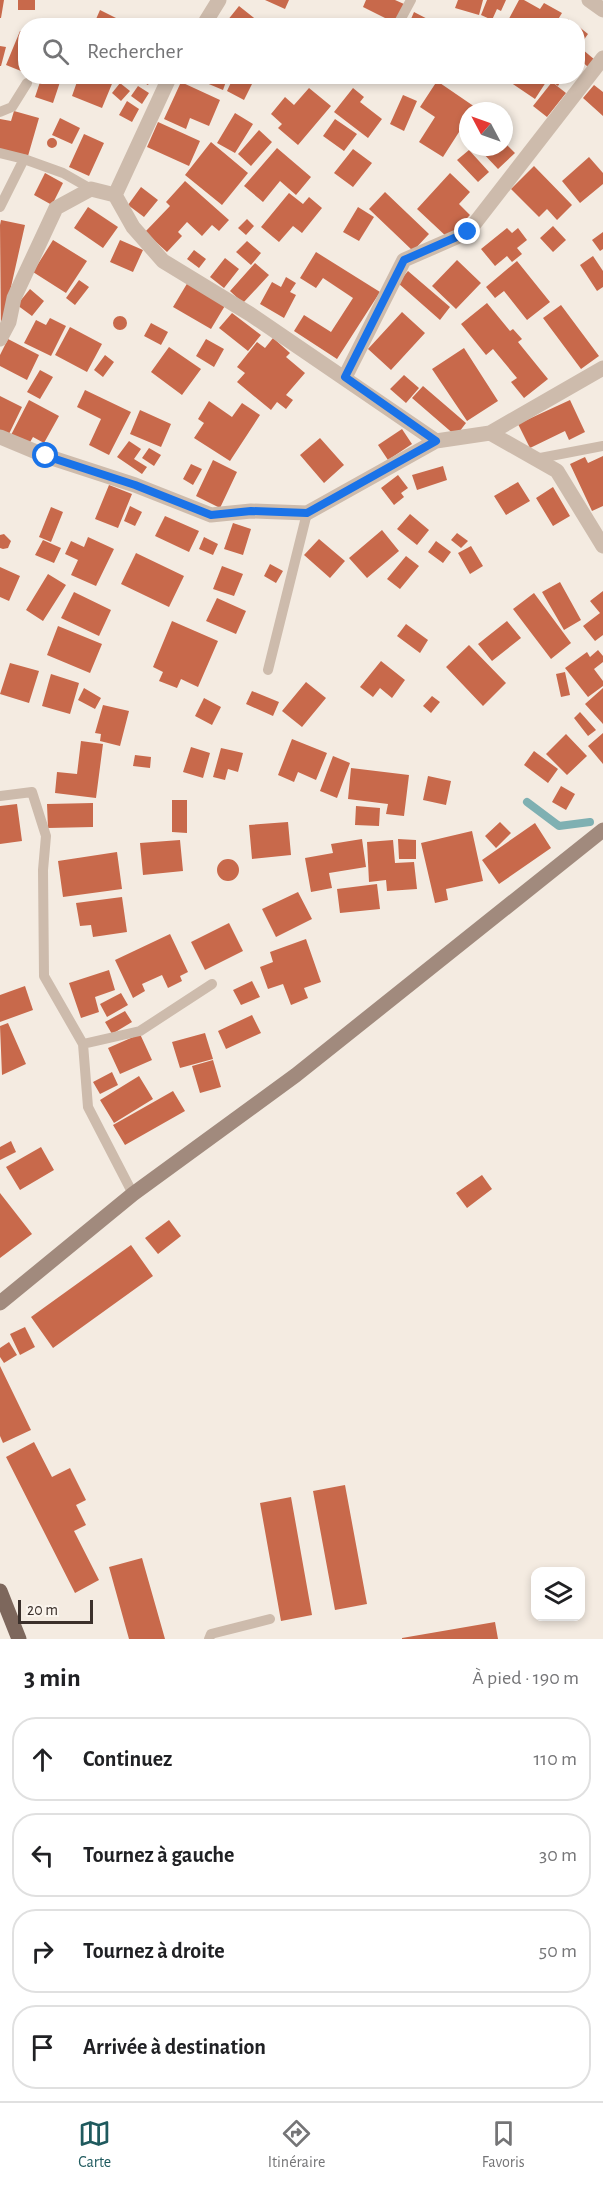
<!DOCTYPE html>
<html lang="fr">
<head>
<meta charset="utf-8">
<style>
  :root { --surface:#fff; --page:#f2f2f2; --text:#202124; --muted:#757577; --line:#e0e0e0; --accent:#1f5a5e }
  body { margin:0; font-family:"Alegreya Sans",sans-serif; background:var(--page); color:var(--text) }
  .controls { position:absolute; right:18px; bottom:18px; display:grid; overflow:hidden; border-radius:12px; box-shadow:0 3px 9px #0003 }
  .controls button { width:54px; height:54px; display:grid; place-items:center; padding:0; border:0; border-bottom:2px solid var(--line); background:var(--surface); color:var(--text); font:30px sans-serif }
  .compass { position:absolute; left:459px; top:102px; width:54px; height:54px; border-radius:50%; background:var(--surface); box-shadow:0 3px 9px #0003; rotate:311deg }
  .scale { position:absolute; left:18px; bottom:15px; width:75px; box-sizing:border-box; padding-left:6px; border:3px solid #3b302b; border-top:0; font-size:16px; line-height:21px; white-space:nowrap; color:#3b302b; -webkit-text-stroke:4px #fbf5ee; paint-order:stroke }
  .stop { position:absolute; width:18px; height:18px; margin:-14px; border:4px solid #1a73e8; border-radius:50%; background:#fff }
  .stop.end { background:#1a73e8; border-color:#fff; box-shadow:0 2px 6px #0008 }
  .list { margin:0; padding:0; list-style:none }
  h2 { display:flex; justify-content:space-between; align-items:center; height:78px; margin:0; padding:0 24px; font-size:26px }
  h2 small { font-size:20px; font-weight:400; color:var(--muted) }
  .list li { display:grid; grid-template-columns:39px 1fr auto; gap:18px; align-items:center; box-sizing:border-box; height:84px; margin:0 12px 12px; padding:0 12px; border:2px solid var(--line); border-radius:24px }
  .list b { display:block; font-size:22px; white-space:nowrap }
  .list em { font-size:20px; font-style:normal; color:var(--muted) }
  .icon { flex:none; width:33px; height:33px; fill:none; stroke:currentColor; stroke-width:2; stroke-linecap:round; stroke-linejoin:round }
  .map { position:relative; flex:none; width:603px; height:1639px; overflow:hidden }
  .search { position:absolute; background:var(--surface); box-shadow:0 3px 9px #0003; left:18px; right:18px; top:18px; height:66px; display:flex; align-items:center; gap:15px; box-sizing:border-box; padding:0 21px; border-radius:24px; color:var(--muted); font-size:22px }
  .sheet { height:462px; background:var(--surface) }
  nav { display:flex; justify-content:space-around; align-items:center; box-sizing:border-box; height:84px; border-top:2px solid var(--line); background:var(--surface); font-size:16px; color:var(--muted) }
  nav a { display:grid; justify-items:center; gap:3px }
  nav .on { color:var(--accent) }
  .map>svg:first-child { display:block }
</style>
</head>
<body>
<div class="map">
<svg width="603" height="1639" viewBox="0 0 603 1639">
  <rect width="100%" height="100%" fill="#f4ebe1"/>
  <g fill="none" stroke-linecap="round" stroke-linejoin="round">
    <path stroke="#7fb0b2" stroke-width="8" d="M527,802L559,826L590,822"/>
  </g>
  <path fill="#c8694b" d="M0,0H4L1,18H0Z
    M18,0H35V10H18Z
    M265,0H289L285,9Z
    M366,0H395L404,4L395,23L363,7Z
    M458,0H483L479,15L455,8Z
    M487,0H506L501,11L497,9L492,20L481,15Z
    M519,0H524L540,9L544,3L562,13L554,26H505Z
    M239,6L264,26H223Z
    M100,10L132,26H93Z
    M414,12L441,26H408Z
    M568,19L577,26H563Z
    M578,26L588,34L578,48Z
    M20,31L26,34V73L6,65Z
    M0,46L6,47L1,66H0Z
    M582,49L595,60L588,67L578,58Z
    M42,76H62L53,103L35,97Z
    M79,76H107L114,79L102,108L72,96Z
    M131,76H153L148,85Z
    M207,76H228L223,90L204,82Z
    M234,76H256L244,100L227,91Z
    M510,76H564L558,86L548,79L535,99L507,80Z
    M437,81L475,107L473,111H468V118L443,157L419,142L435,117L420,107Z
    M181,82L220,100L209,126L190,118L186,129L164,119Z
    M552,82L566,93L547,117L533,106Z
    M120,83L130,91L121,101L112,93Z
    M594,85L603,92V116L583,98Z
    M138,86L149,93L142,104L131,96Z
    M309,88L331,106L298,145L278,128L282,124L271,114L285,97L294,105Z
    M353,88L364,97L360,102L382,119L368,138L334,112Z
    M403,95L417,101L404,131L390,124Z
    M127,101L139,109L132,122L119,115Z
    M14,111L39,118L28,156L0,149V119L11,121Z
    M235,113L253,124L235,153L217,143Z
    M60,118L80,128L72,144L52,135Z
    M335,119L357,134L344,151L323,136Z
    M158,122L200,141L189,166L147,147Z
    M468,126V140L461,133Z
    M259,130L272,142L251,166L238,154Z
    M84,134L104,143L89,176L69,167Z
    M47 143a5 5 0 1 1 10 0a5 5 0 1 1-10 0Z
    M211,142L248,173L222,205L185,175Z
    M504,142L515,153L498,169L480,150L483,147H504Z
    M277,148L311,177L296,195L280,181L263,202L244,186Z
    M353,149L372,163L353,187L334,173Z
    M469,150L489,172L478,182L457,160Z
    M589,157L603,173V184L580,203L562,181Z
    M534,166L572,205L557,220L547,209L539,217L511,189Z
    M45,173L63,183L52,205L34,195Z
    M450,173L470,192L459,204L470,215L448,238L417,209Z
    M185,181L229,220L219,231L212,225L202,236L187,222L178,232L182,236L167,252L145,232L170,206L166,202Z
    M141,187L158,200L144,217L128,205Z
    M385,192L429,234L413,251L369,209Z
    M289,193L303,204L309,197L322,208L302,233L293,226L279,242L261,227Z
    M88,207L118,227L103,248L74,228Z
    M358,207L374,217L359,241L343,232Z
    M247,219L254,226L246,235L238,228Z
    M1,220L25,225L1,331L0,225Z
    M553,226L566,240L553,252L540,238Z
    M507,228L512,233L518,228L527,240L517,248L522,254L512,262L507,256L495,266L481,249Z
    M603,232V249L600,251L592,240Z
    M53,240L87,261L66,293L33,272Z
    M120,240L143,250L133,272L110,262Z
    M247,241L261,253L251,265L236,252Z
    M194,250L206,259L199,268L187,259Z
    M316,252L380,292L337,359L294,331L304,315L331,332L353,298L323,278L316,288L300,278Z
    M593,256L603,271V287L597,291L580,265Z
    M225,258L239,269L224,288L210,277Z
    M457,260L481,283L456,309L432,286Z
    M517,261L550,302L527,320L504,291L495,298L486,287Z
    M255,263L269,275L243,303L230,291Z
    M408,271L450,307L440,320L398,283Z
    M286,277L296,283L290,292L296,295L284,318L260,304L272,282L281,287Z
    M79,280L89,287L75,305L66,298Z
    M188,282L226,304L211,329L173,307Z
    M30,289L44,301L32,316L17,305Z
    M487,303L510,331L513,329L522,339L518,342L548,379L524,398L511,382L517,378L493,349L486,355L461,324Z
    M561,305L599,356L581,369L543,318Z
    M402,312L425,333L391,370L368,349Z
    M232,313L261,335L248,351L219,328Z
    M113 323a7 7 0 1 1 14 0a7 7 0 1 1-14 0Z
    M50,318L66,326L51,356L24,343L36,320L46,325Z
    M151,323L168,332L161,345L144,336Z
    M70,327L102,344L87,372L55,355Z
    M273,338L290,353L286,357L305,373L286,395L293,400L286,409L277,402L271,410L237,382L245,373L237,367L257,342L265,348Z
    M8,339L39,355L27,380L0,366V355Z
    M206,339L224,349L214,367L196,356Z
    M169,347L201,369L182,395L151,372Z
    M464,348L498,401L467,421L432,369Z
    M105,355L114,362L103,377L94,370Z
    M40,370L53,377L40,399L27,392Z
    M404,375L419,388L406,403L390,389Z
    M423,386L466,423L456,436L412,398Z
    M85,390L131,412L109,455L89,445L101,419L77,407Z
    M0,396L22,407L8,436L0,433Z
    M29,400L59,416L44,443L33,437L29,444L11,435Z
    M570,400L585,432L569,440L565,431L530,448L518,424Z
    M209,401L232,417L242,403L260,415L230,461L194,438L204,423L198,419Z
    M140,410L171,424L161,447L130,434Z
    M402,429L412,444L388,460L378,445Z
    M320,438L344,465L324,483L300,455Z
    M129,441L141,449L134,459L147,467L142,474L117,457Z
    M149,448L161,455L154,466L142,458Z
    M603,456V506L592,511L570,464L585,457L588,463Z
    M213,460L237,472L220,508L196,496Z
    M191,464L202,469L193,485L183,479Z
    M443,466L447,480L417,490L412,475Z
    M398,475L408,488L401,493L404,497L394,505L381,488Z
    M518,482L530,501L506,515L494,496Z
    M109,485L132,494L118,528L95,519Z
    M553,487L570,516L553,526L536,498Z
    M130,506L142,512L135,526L124,521Z
    M51,507L63,512L51,542L39,537Z
    M410,514L429,530L417,545L397,529Z
    M165,516L199,531L189,552L155,536Z
    M233,523L251,529L243,555L224,549Z
    M382,530L399,551L367,578L349,558Z
    M457,533L468,541L461,548L451,540Z
    M4,534L11,541L8,548L3,549L0,548V535Z
    M88,537L114,549L96,586L71,575L78,560L65,554L71,541L84,547Z
    M204,537L218,544L213,555L199,549Z
    M319,539L345,561L330,578L304,555Z
    M43,540L61,548L54,563L35,555Z
    M436,541L451,552L443,563L428,552Z
    M471,546L483,566L470,574L458,553Z
    M136,553L184,576L169,607L121,584Z
    M406,556L419,566L400,589L387,579Z
    M270,564L283,571L276,583L264,576Z
    M222,566L243,574L234,596L213,589Z
    M0,567L20,576L9,601L0,597Z
    M48,574L66,585L43,621L26,610Z
    M560,582L581,620L564,630L542,592Z
    M603,591V635L595,641L583,626L600,613L590,601Z
    M74,592L111,610L99,636L61,618Z
    M534,593L571,643L551,659L513,609Z
    M217,598L246,611L236,634L206,621Z
    M172,621L218,641L198,687L181,679L177,688L159,681L163,672L153,667Z
    M507,621L521,638L492,661L478,644Z
    M406,624L428,640L420,653L397,636Z
    M58,626L102,644L90,673L47,655Z
    M469,645L506,683L483,706L446,667Z
    M598,650L603,656V662L594,669L603,681V686L588,697L565,668L587,652L590,657Z
    M381,661L405,680L392,698L380,688L373,697L360,687Z
    M10,663L39,671L29,703L0,694Z
    M565,672L570,695L561,697L556,674Z
    M51,674L79,683L70,714L42,706Z
    M306,682L326,698L302,727L282,711Z
    M84,688L101,698L95,709L78,700Z
    M603,688V724L585,704Z
    M252,691L279,702L273,716L246,704Z
    M432,696L440,702L431,713L423,706Z
    M204,698L221,707L212,725L195,716Z
    M103,705L129,711L120,746L100,741L101,734L95,733Z
    M580,712L596,730L588,736L574,718Z
    M603,733V764L588,746Z
    M566,734L587,756L567,775L546,754Z
    M292,739L327,753L316,780L298,772L294,782L278,775Z
    M81,741L103,744L96,798L55,793L57,772L77,774Z
    M191,747L210,753L203,778L183,772Z
    M221,748L243,753L238,772L228,769L225,780L213,777Z
    M534,751L558,769L548,783L524,765Z
    M135,755L151,757L150,768L133,766Z
    M333,756L350,763L337,798L320,791Z
    M351,768L409,775L404,816L386,814L388,804L348,799Z
    M428,776L451,781L446,805L423,800Z
    M561,786L575,794L566,810L552,802Z
    M172,800H187V833L172,832Z
    M93,803V827L48,828L47,804Z
    M17,804L22,841L0,844V806Z
    M356,806L380,808L379,826L355,825Z
    M288,822L291,855L252,859L249,825Z
    M500,822L511,833L496,848L485,836Z
    M535,823L551,848L499,884L482,860Z
    M472,831L483,881L446,889L448,900L435,903L421,843Z
    M362,839L366,867L329,873L332,888L311,892L305,858L333,853L331,844Z
    M398,839L416,840V859H399Z
    M180,840L183,871L143,875L140,843Z
    M393,840L395,863L414,862L417,889L387,891L386,880L369,882L367,842Z
    M117,852L122,889L63,897L58,861Z
    M217 870a11 11 0 1 1 22 0a11 11 0 1 1-22 0Z
    M377,884L380,909L340,913L337,889Z
    M298,892L312,919L276,937L262,909Z
    M122,897L127,932L93,937L91,925L80,926L76,903Z
    M229,923L243,951L205,970L191,942Z
    M170,934L188,972L180,976L182,981L168,988L162,975L142,984L145,991L133,998L115,960Z
    M306,939L321,982L304,988L308,998L291,1005L283,984L268,989L260,967L273,962L270,952Z
    M109,970L115,990L95,997L99,1012L81,1018L69,983Z
    M252,981L260,997L241,1005L233,990Z
    M25,986L33,1010L0,1022V995Z
    M121,993L128,1005L107,1017L100,1004Z
    M125,1011L132,1022L112,1034L105,1022Z
    M252,1015L261,1033L226,1049L218,1031Z
    M8,1023L26,1064L2,1075L0,1026Z
    M205,1033L213,1059L180,1068L172,1042Z
    M140,1034L152,1060L120,1074L108,1048Z
    M213,1060L221,1087L200,1093L192,1066Z
    M112,1072L118,1085L100,1094L93,1082Z
    M139,1076L153,1099L114,1123L100,1100Z
    M173,1091L185,1111L125,1145L113,1125Z
    M11,1141L16,1152L0,1160V1147Z
    M41,1147L54,1170L20,1190L6,1167Z
    M482,1175L492,1189L467,1208L456,1193Z
    M0,1193L32,1234L0,1258Z
    M169,1220L181,1236L158,1254L145,1238Z
    M131,1245L153,1276L53,1348L31,1317Z
    M25,1327L35,1347L20,1355L10,1334Z
    M9,1342L17,1355L4,1363L0,1357V1348Z
    M0,1366L31,1430L3,1443L0,1436Z
    M34,1442L52,1477L70,1468L86,1500L76,1505L86,1525L74,1531L99,1580L75,1593L6,1457Z
    M345,1485L367,1604L335,1610L313,1491Z
    M291,1497L312,1615L281,1621L260,1503Z
    M142,1558L165,1639H129L109,1567Z
    M495,1622L498,1639H402V1638Z"/>
  <g fill="none" stroke-linecap="round" stroke-linejoin="round">
    <path stroke="#cdbbac" stroke-width="10" d="M397,26L411,0
      M351,77L352,76
      M0,112L12,107L27,83
      M0,153L24,159
      M0,207L24,159L63,173L91,189
      M535,459L603,446
      M268,670L307,513
      M0,796L32,792L46,836L43,870L44,976L83,1044L88,1107L133,1194
      M83,1044L140,1031L212,984
      M209,1639L211,1634L270,1619"/>
    <path stroke="#cdbbac" stroke-width="15" d="M589,0L603,10
      M203,26L219,0
      M115,195L170,76
      M0,339L9,322L14,298L56,208L91,189L115,195L133,227L163,261L250,314L436,441
      M345,377L404,260L468,232L603,58
      M490,433L557,471L603,546
      M0,437L46,456L135,485L211,515L251,511L307,513L436,441L490,433L603,368"/>
    <path stroke="#a18a7d" stroke-width="15" d="M0,1303L133,1194L296,1075L603,830"/>
    <path stroke="#7d675c" stroke-width="15" d="M0,1591L19,1639"/>
  </g>
  <g fill="none" stroke-linecap="round" stroke-linejoin="round">
    <path stroke="#1a73e8" stroke-width="8" d="M46,456L135,485L211,515L251,511L307,513L436,441L345,377L404,260L468,232"/>
  </g>
</svg>
<div class="controls">
<button><svg class="icon" aria-label="layers" viewBox="0 0 24 24"><path d="M12 4l9 5-9 5-9-5zM3 14l9 5 9-5"/></svg></button>
</div>
<svg class="compass" viewBox="-18 -18 36 36"><path d="M0-13l5 13h-10z" fill="#e53935"/><path d="M0 13l5-13h-10z" fill="#757577"/></svg>
<div class="scale">20 m</div>
<div class="stop" style="left:46px;top:456px"></div>
<div class="stop end" style="left:468px;top:232px"></div>
<div class="search"><svg class="icon" aria-label="search" viewBox="0 0 24 24"><circle cx="10" cy="10" r="6"/><path d="M15 15l6 6"/></svg>Rechercher</div>
</div>
<section class="sheet">
<h2>3 min<small>À pied · 190 m</small></h2>
<ul class="list">
<li><svg class="icon" aria-label="ahead" viewBox="0 0 24 24"><path d="M12 20V5M6 11l6-6 6 6"/></svg><div><b>Continuez</b></div><em>110 m</em></li>
<li><svg class="icon" aria-label="left" viewBox="0 0 24 24"><path d="M17 20v-9H6M10 6l-5 5 5 5"/></svg><div><b>Tournez à gauche</b></div><em>30 m</em></li>
<li><svg class="icon" aria-label="right" viewBox="0 0 24 24"><path d="M7 20v-9h11M14 6l5 5-5 5"/></svg><div><b>Tournez à droite</b></div><em>50 m</em></li>
<li><svg class="icon" aria-label="arrive" viewBox="0 0 24 24"><path d="M6 21V4h12l-3 4 3 4H6"/></svg><div><b>Arrivée à destination</b></div></li>
</ul>
</section>
<nav>
<a class="on"><svg class="icon" aria-label="map" viewBox="0 0 24 24"><path d="M3 6l6-2 6 2 6-2v14l-6 2-6-2-6 2zM9 4v14M15 6v14"/></svg>Carte</a>
<a><svg class="icon" aria-label="directions" viewBox="0 0 24 24"><path d="M12 3l9 9-9 9-9-9zM9 14v-3h6M13 9l2 2-2 2"/></svg>Itinéraire</a>
<a><svg class="icon" aria-label="saved" viewBox="0 0 24 24"><path d="M7 4h10v16l-5-4-5 4z"/></svg>Favoris</a>
</nav>
</body>
</html>
